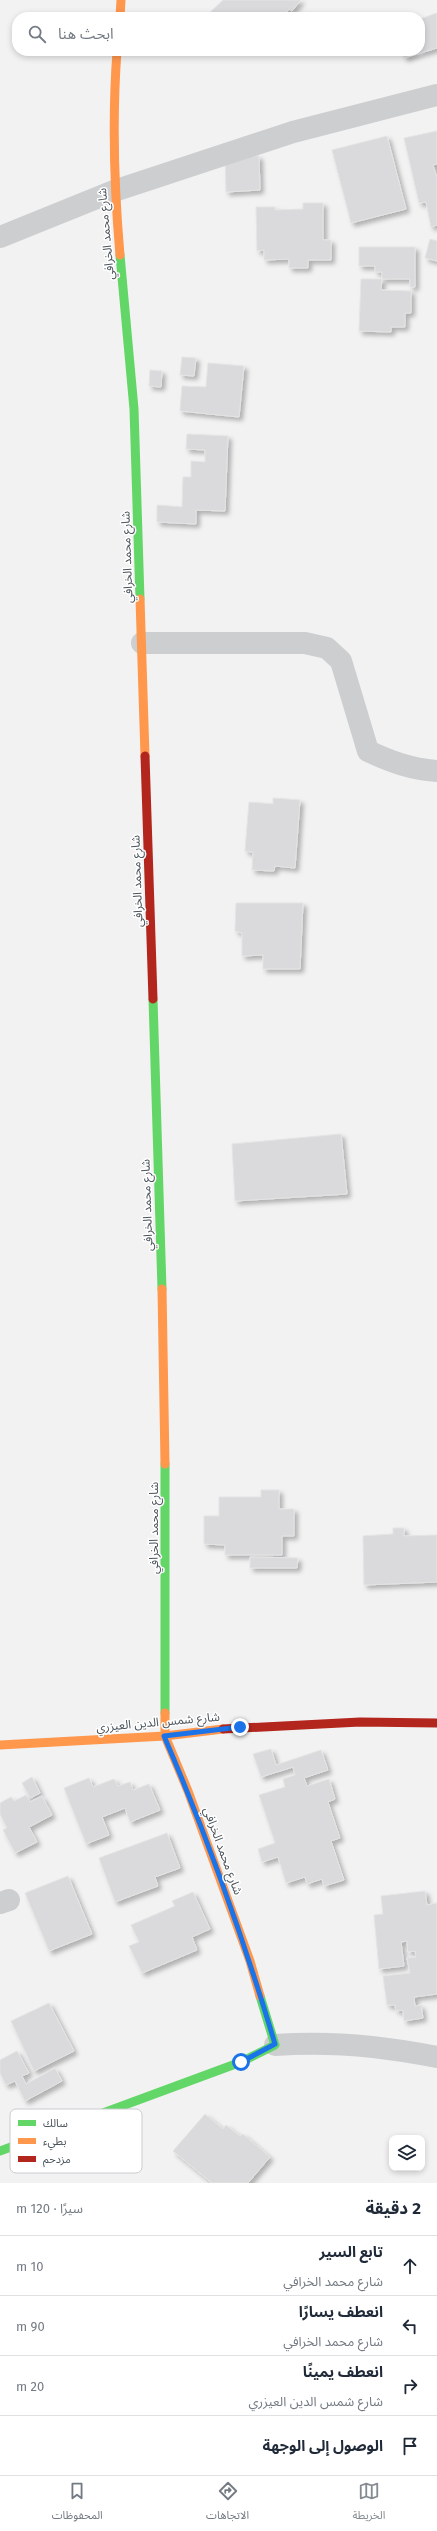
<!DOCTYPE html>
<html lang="ar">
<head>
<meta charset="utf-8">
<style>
  :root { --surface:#fff; --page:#f6f6f7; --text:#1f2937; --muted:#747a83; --line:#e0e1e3; --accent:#858b90 }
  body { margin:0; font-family:"Fira Sans","Noto Sans Arabic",sans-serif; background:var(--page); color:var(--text); direction:rtl }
  .controls { position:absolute; right:12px; bottom:12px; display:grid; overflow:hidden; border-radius:8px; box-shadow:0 2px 6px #0003 }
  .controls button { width:36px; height:36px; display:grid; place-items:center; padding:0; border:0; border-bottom:1px solid var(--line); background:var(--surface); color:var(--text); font:20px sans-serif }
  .stop { position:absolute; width:12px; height:12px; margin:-9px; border:3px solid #1a73e8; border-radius:50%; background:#fff }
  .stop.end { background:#1a73e8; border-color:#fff; box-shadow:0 1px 4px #0008 }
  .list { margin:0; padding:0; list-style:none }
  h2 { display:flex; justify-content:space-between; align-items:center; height:52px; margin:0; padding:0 16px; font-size:17px }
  h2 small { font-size:13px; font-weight:400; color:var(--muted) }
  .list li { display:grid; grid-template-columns:26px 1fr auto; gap:12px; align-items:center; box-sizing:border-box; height:60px; padding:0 16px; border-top:1px solid var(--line) }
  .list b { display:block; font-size:15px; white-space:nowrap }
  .list p { margin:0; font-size:13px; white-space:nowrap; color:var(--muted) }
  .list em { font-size:13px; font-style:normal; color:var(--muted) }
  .icon { flex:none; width:22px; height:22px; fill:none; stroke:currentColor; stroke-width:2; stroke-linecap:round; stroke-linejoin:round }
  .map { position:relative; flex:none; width:437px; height:2183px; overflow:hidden; direction:ltr }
  .search { position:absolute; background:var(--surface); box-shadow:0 2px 6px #0003; left:12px; right:12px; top:12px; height:44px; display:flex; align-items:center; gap:10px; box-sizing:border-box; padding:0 14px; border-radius:16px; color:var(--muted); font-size:15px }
  .sheet { height:292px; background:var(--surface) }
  nav { display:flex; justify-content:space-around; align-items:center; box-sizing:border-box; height:56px; border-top:1px solid var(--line); background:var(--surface); font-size:11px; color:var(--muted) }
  nav a { display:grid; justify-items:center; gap:2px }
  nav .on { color:var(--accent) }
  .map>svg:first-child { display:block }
</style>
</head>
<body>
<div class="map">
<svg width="437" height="2183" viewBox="0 0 437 2183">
  <defs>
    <filter id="shadow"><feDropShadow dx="3.5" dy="3.5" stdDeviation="2" flood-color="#0004"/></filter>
  </defs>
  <rect width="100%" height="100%" fill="#f2f2f2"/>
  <path fill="#dadadc" stroke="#e4e4e5" filter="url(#shadow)" d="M223,0H301L292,11L289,9L284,17H205Z
    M437,13V48L404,58L402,51H420V19Z
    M437,131V164L433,165L437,178V225L431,227L426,202L419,203L404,138Z
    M387,136L406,209L351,223L332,150Z
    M225,156H259L260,190L226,192Z
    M303,203H323V240H331V260H308V268H289V259L264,260V250L257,251L256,207H275V210L303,209Z
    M430,239L437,241V261L425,258Z
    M359,247H415V287H410V279H382V272H375V266H359Z
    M361,279H382L381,290L411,291V313H405V327H391V332L359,331Z
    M182,357L196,358L194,376L180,375Z
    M208,363L244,366L239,417L180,411L182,386L206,387Z
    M150,370L162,371L161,387L149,386Z
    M187,434L228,436L225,511L196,510V524L157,522V505L182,507L183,477H191V461L205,462V450L186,449Z
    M273,798L300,800L295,868L275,866L274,871L252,870L253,852L245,851L249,802L273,804Z
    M236,903H303L300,969H263V955L242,956V933L235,931Z
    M341,1134L347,1194L235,1201L232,1144Z
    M261,1490H279V1509H294V1536H282V1555H225V1545L204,1544V1516H219V1497H261Z
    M393,1528H404V1536L437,1535V1582L364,1585L363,1536L393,1534Z
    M250,1557L298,1558L297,1568H250Z
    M271,1749L276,1765L321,1750L328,1770L304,1778L307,1786L329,1779L335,1799L328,1802L340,1838L331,1841L344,1880L324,1886L322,1879L307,1884L305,1877L286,1883L278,1857L262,1862L258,1849L275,1843L259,1795L285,1787L283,1779L295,1775L293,1767L261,1777L253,1754Z
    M32,1777L40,1793L30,1798L22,1783Z
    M89,1778L93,1787L114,1779L118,1786L130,1782L133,1790L149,1784L160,1810L130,1822L125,1808L102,1817L109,1835L86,1844L64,1788Z
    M26,1795L30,1802L42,1796L52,1815L29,1827L37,1842L15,1853L3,1830L7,1828L0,1814V1803L11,1797L14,1801Z
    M167,1833L180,1868L155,1877L158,1886L115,1902L99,1858Z
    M68,1876L92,1934L49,1951L25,1893Z
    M425,1891L427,1905L437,1903V1994L414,1997L415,2006L421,2005L423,2018L404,2021L403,2010L396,2011L395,2005H387L383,1976L410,1973L407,1958L416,1957L415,1951L408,1952L407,1941L401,1942L404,1966L379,1969L374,1915L383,1914L381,1896Z
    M193,1892L210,1929L192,1937L197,1950L142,1973L129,1946L139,1942L131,1925L175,1906L172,1901Z
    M49,2003L74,2051L34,2071L11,2021Z
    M17,2051L29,2073L22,2076L26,2084L55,2068L62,2081L25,2101L15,2081L6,2085L0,2073V2060Z
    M205,2114L223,2129L226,2125L240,2136L243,2134L270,2157L248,2183H212L173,2151Z"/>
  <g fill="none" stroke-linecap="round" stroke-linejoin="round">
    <path stroke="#ccced0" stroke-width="22" d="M0,237L114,191L293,132L437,95
      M142,643H305L327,648L341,661L368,751C391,762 411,769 437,771
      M0,1903L9,1900
      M275,2045C329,2041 383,2046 437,2057"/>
    <path stroke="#63d668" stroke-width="9" d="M120,255L134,409L140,599
      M153,999L162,1289
      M165,1464V1713
      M0,2151L241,2062L275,2045L260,1996"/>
    <path stroke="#ff974d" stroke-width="9" d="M120,17L121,0
      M117,51C112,119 114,187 120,255
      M140,599L145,756
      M162,1289L165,1464
      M165,1713V1736L188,1791L250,1961L260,1996
      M0,1745L165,1736L223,1729"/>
    <path stroke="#b3261e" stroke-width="9" d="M145,756L153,999
      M223,1729L360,1722L437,1723"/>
  </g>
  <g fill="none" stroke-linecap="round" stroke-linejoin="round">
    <path stroke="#1a73e8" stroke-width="5" d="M240,1727L164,1736C207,1836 244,1940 275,2044L241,2062"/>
  </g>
  <g text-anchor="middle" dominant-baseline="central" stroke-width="3" stroke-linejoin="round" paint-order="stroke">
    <g font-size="12" fill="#4b545c" stroke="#fff">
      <text transform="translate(106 234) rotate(-95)">شارع محمد الخرافي</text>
      <text transform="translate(127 557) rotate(-92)">شارع محمد الخرافي</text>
      <text transform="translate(137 881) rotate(-92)">شارع محمد الخرافي</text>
      <text transform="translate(147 1205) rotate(-92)">شارع محمد الخرافي</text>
      <text transform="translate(154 1528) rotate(-90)">شارع محمد الخرافي</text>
      <text transform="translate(158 1722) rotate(-5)">شارع شمس الدين العيزري</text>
      <text transform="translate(223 1851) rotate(70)">شارع محمد الخرافي</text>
    </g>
  </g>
  <rect x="10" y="2109" width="132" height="64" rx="6" fill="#fff" stroke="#c9ccce" stroke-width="1"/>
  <rect x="18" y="2120" width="18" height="6" fill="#63d668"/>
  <rect x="18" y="2138" width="18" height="6" fill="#ff974d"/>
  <rect x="18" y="2156" width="18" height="6" fill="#b3261e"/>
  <g font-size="11" fill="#4b545c">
    <text x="43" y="2127">سالك</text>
    <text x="43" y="2145">بطيء</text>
    <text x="43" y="2163">مزدحم</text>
  </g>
</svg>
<div class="controls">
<button><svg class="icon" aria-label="layers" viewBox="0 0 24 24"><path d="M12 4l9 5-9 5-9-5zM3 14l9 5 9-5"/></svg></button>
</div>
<div class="stop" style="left:241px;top:2062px"></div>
<div class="stop end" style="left:240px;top:1727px"></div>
<div class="search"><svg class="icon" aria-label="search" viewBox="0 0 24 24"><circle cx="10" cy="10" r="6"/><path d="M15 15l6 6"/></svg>ابحث هنا</div>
</div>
<section class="sheet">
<h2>2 دقيقة<small>سيرًا · 120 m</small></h2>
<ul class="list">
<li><svg class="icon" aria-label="ahead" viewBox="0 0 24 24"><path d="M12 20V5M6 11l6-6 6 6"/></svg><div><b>تابع السير</b><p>شارع محمد الخرافي</p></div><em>10 m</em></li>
<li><svg class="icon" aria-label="left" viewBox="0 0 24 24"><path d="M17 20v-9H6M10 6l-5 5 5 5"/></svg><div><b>انعطف يسارًا</b><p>شارع محمد الخرافي</p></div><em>90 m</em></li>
<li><svg class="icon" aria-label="right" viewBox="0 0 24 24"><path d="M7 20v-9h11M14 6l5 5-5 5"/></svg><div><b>انعطف يمينًا</b><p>شارع شمس الدين العيزري</p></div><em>20 m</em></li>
<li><svg class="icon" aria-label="arrive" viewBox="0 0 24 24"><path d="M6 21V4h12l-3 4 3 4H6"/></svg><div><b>الوصول إلى الوجهة</b></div></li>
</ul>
</section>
<nav>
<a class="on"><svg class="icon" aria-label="map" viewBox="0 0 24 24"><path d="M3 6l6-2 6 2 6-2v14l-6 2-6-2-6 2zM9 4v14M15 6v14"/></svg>الخريطة</a>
<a><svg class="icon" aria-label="directions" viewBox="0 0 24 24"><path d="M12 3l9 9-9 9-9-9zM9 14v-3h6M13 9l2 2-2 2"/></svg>الاتجاهات</a>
<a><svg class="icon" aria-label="saved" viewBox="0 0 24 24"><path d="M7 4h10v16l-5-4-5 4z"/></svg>المحفوظات</a>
</nav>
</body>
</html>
